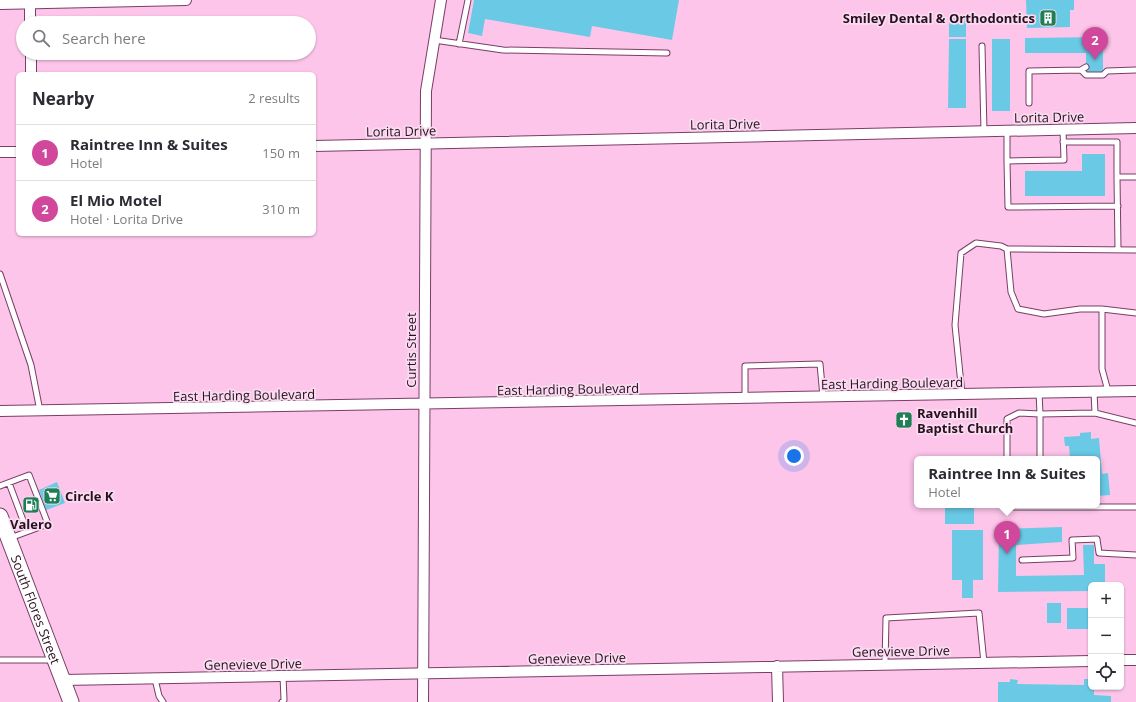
<!DOCTYPE html>
<html lang="en">
<head>
<meta charset="utf-8">
<style>
  :root { --surface:#fff; --page:#f2f2f3; --text:#2b2b33; --muted:#7c7c81; --line:#e1e1e2; --accent:#0b8043 }
  body { margin:0; font-family:"Open Sans",sans-serif; background:var(--page); color:var(--text) }
  .controls { position:absolute; right:12px; bottom:12px; display:grid; overflow:hidden; border-radius:6px; box-shadow:0 1px 3px #0004 }
  .controls button { width:36px; height:36px; display:grid; place-items:center; padding:0; border:0; border-bottom:1px solid var(--line); background:var(--surface); color:var(--text); font:20px sans-serif }
  .you { position:absolute; left:794px; top:456px; width:14px; height:14px; margin:-10px; border:3px solid #fff; border-radius:50%; background:#1a73e8; box-shadow:0 0 0 6px #1a73e833 }
  .badge { display:grid; place-items:center; width:26px; height:26px; border-radius:50%; background:var(--accent); color:#fff; font-size:13px; font-weight:700 }
  .pin { position:absolute; translate:-50% -33px; filter:drop-shadow(0 1px 2px #0008) }
  .pin::after { content:''; position:absolute; top:21px; width:14px; height:12px; background:inherit; clip-path:polygon(0 0,100% 0,50% 100%) }
  .popup { position:absolute; left:914px; top:456px; width:186px; height:52px; box-sizing:border-box; display:grid; place-content:center; border-radius:6px; background:var(--surface); filter:drop-shadow(0 1px 3px #0005); font-size:13px; white-space:nowrap; color:var(--muted) }
  .popup b { font-size:15px; color:var(--text) }
  .popup::after { content:''; position:absolute; left:50%; top:100%; margin-left:-8px; border:8px solid transparent; border-top-color:var(--surface) }
  .list { margin:0; padding:0; list-style:none }
  h2 { display:flex; justify-content:space-between; align-items:center; height:52px; margin:0; padding:0 16px; font-size:17px }
  h2 small { font-size:13px; font-weight:400; color:var(--muted) }
  .list li { display:grid; grid-template-columns:26px 1fr auto; gap:12px; align-items:center; box-sizing:border-box; height:56px; padding:0 16px; border-top:1px solid var(--line) }
  .list b { display:block; font-size:15px; white-space:nowrap }
  .list p { margin:0; font-size:13px; white-space:nowrap; color:var(--muted) }
  .list em { font-size:13px; font-style:normal; color:var(--muted) }
  .icon { flex:none; width:22px; height:22px; fill:none; stroke:currentColor; stroke-width:2; stroke-linecap:round; stroke-linejoin:round }
  .map { position:relative; flex:none; width:1136px; height:702px; overflow:hidden }
  .search { position:absolute; background:var(--surface); box-shadow:0 1px 3px #0004; left:16px; top:16px; width:300px; height:44px; display:flex; align-items:center; gap:10px; box-sizing:border-box; padding:0 14px; border-radius:22px; color:var(--muted); font-size:15px }
  .panel { position:absolute; background:var(--surface); box-shadow:0 1px 3px #0004; left:16px; top:72px; width:300px; height:164px; border-radius:6px }
  .map>svg:first-child { display:block }
</style>
</head>
<body>
<div class="map">
<svg width="1136" height="702" viewBox="0 0 1136 702">
  <rect width="100%" height="100%" fill="#fdc5ea"/>
  <path fill="#6acae6" d="M474,0H679L672,40L592,26L590,37L485,19L482,36L468,33Z
    M1026,0H1074V10H1070V27L1027,28Z
    M949,18H966V37H949Z
    M1103,37V73H1086V53H1025V38Z
    M949,39H966V108H948Z
    M992,39H1010V111H992Z
    M1082,154H1105V196H1025V171H1082Z
    M1091,432V439L1099,438L1102,474L1108,473L1110,495L1097,496V459H1070L1069,446H1065L1064,437L1080,436V433Z
    M57,482L65,503L46,510L39,490Z
    M945,505H974V524H945Z
    M1062,527V542L1016,545V576L1084,575L1083,545H1094V564H1105V585H1091V591L998,592L999,529Z
    M952,530H983V580H973V598H962V580H952Z
    M1047,603H1061V623H1047Z
    M1067,608H1091V629H1067Z
    M1010,679L1018,680L1017,684L1084,685V679H1091V687H1094V695L1111,696V702H998V682H1010Z"/>
  <g fill="none" stroke-linecap="round" stroke-linejoin="round">
    <g stroke="#793e67" stroke-width="7">
      <path id="lane" d="M434,40L503,50L667,53
        M459,44L468,0
        M982,46L984,132
        M1081,70L1086,67
        M1029,103V71L1081,70L1086,75H1103L1107,71L1136,70
        M1007,131V161L1064,160L1063,130
        M1063,142H1117V177H1136
        M1007,161L1008,207L1118,206
        M1117,177L1118,249
        M1007,249L1136,250
        M0,274L31,365L40,411
        M1102,309V369L1108,391
        M1094,392L1095,413
        M962,394L955,325L961,253L976,243L1001,246L1007,249L1011,292L1018,309L1044,314L1080,309H1102L1136,313
        M745,398V366L820,364L823,397
        M1007,459V419L1019,413L1040,414L1039,392
        M1040,459V414L1095,413L1136,423
        M9,483L27,531
        M0,486L29,475L48,524L10,538
        M1007,505V507H1136
        M1022,560L1073,558L1072,540L1097,539L1099,553L1136,555
        M0,660H52
        M885,665L886,618L979,613L984,663
        M155,679L159,696L163,702
        M282,702L284,700L283,676"/>
    </g>
    <g stroke="#793e67" stroke-width="12">
      <path id="street" d="M30,0V23
        M0,4L186,0
        M31,53V74
        M314,146L1136,128
        M0,152H18
        M0,411L1136,391
        M1121,660H1136
        M777,666L778,702
        M63,680L1091,661
        M423,702L426,91L441,0"/>
    </g>
    <g stroke="#793e67" stroke-width="17">
      <g id="secondary">
        <path id="s1" d="M0,516L71,702"/>
      </g>
    </g>
    <use href="#lane" stroke="#fff" stroke-width="5"/>
    <use href="#street" stroke="#fff" stroke-width="10"/>
    <use href="#secondary" stroke="#fff" stroke-width="15"/>
  </g>
  <defs>
    <g id="building-square" transform="scale(0.9)"><rect x="-9" y="-9" width="18" height="18" rx="4" fill="#1f7e55" stroke="#f9dcef"/><path d="M-4-6H4V6H1V3H-1V6H-4ZM-2.5-4.3h1.7v1.8h-1.7ZM.8-4.3h1.7v1.8H.8ZM-2.5-1h1.7V.8h-1.7ZM.8-1h1.7V.8H.8Z" fill="#fff"/></g>
    <g id="church-square" transform="scale(0.9)"><rect x="-9" y="-9" width="18" height="18" rx="4" fill="#1f7e55" stroke="#f9dcef"/><path d="M-1.2-6h2.4v3.5h3.3v2.4h-3.3V6h-2.4V-.1h-3.3v-2.4h3.3Z" fill="#fff"/></g>
    <g id="supermarket-square" transform="scale(0.9)"><rect x="-9" y="-9" width="18" height="18" rx="4" fill="#1f7e55" stroke="#f9dcef"/><path d="M-6-5.5h2.5l.6 2H6L4.5 2H-2.5L-4.4-4H-6ZM-1.5 3.2a1.3 1.3 0 1 0 .1 0ZM3 3.2a1.3 1.3 0 1 0 .1 0Z" fill="#fff"/></g>
    <g id="fuel-square" transform="scale(0.9)"><rect x="-9" y="-9" width="18" height="18" rx="4" fill="#1f7e55" stroke="#f9dcef"/><path d="M-5.5-6h7V0h2V4h1.3V-2.5L3-4.5l.8-.8L6-3V5H2.5V1h-1V6h-7ZM-4.2-4.7v3.2H.2V-4.7Z" fill="#fff"/></g>
  </defs>
  <g fill-rule="evenodd">
    <use href="#building-square" x="1048" y="18"/>
    <use href="#church-square" x="904" y="420"/>
    <use href="#supermarket-square" x="52" y="496"/>
    <use href="#fuel-square" x="31" y="505"/>
  </g>
  <g text-anchor="middle" dominant-baseline="central" stroke-width="3.5" stroke-linejoin="round" paint-order="stroke">
    <g font-size="13" font-weight="bold" fill="#291021" stroke="#f9dcef" text-anchor="start">
      <text x="1035" y="18" text-anchor="end">Smiley Dental &amp; Orthodontics</text>
      <text x="917" y="413">Ravenhill<tspan x="917" dy="15">Baptist Church</tspan></text>
      <text x="65" y="496">Circle K</text>
      <text x="31" y="524" text-anchor="middle">Valero</text>
    </g>
    <g font-size="13" fill="#291021" stroke="#f9dcef">
      <text transform="translate(1049 117) rotate(-1)">Lorita Drive</text>
      <text transform="translate(725 124) rotate(-1)">Lorita Drive</text>
      <text transform="translate(401 131) rotate(-1)">Lorita Drive</text>
      <text transform="translate(411 350) rotate(-90)">Curtis Street</text>
      <text transform="translate(892 383) rotate(-1)">East Harding Boulevard</text>
      <text transform="translate(568 389) rotate(-1)">East Harding Boulevard</text>
      <text transform="translate(244 395) rotate(-1)">East Harding Boulevard</text>
      <text stroke="none"><textPath href="#s1" startOffset="100">South Flores Street</textPath></text>
      <text transform="translate(901 651) rotate(-1)">Genevieve Drive</text>
      <text transform="translate(577 658) rotate(-1)">Genevieve Drive</text>
      <text transform="translate(253 664) rotate(-1)">Genevieve Drive</text>
    </g>
  </g>
</svg>
<div class="controls">
<button>+</button>
<button>−</button>
<button><svg class="icon" aria-label="locate" viewBox="0 0 24 24"><circle cx="12" cy="12" r="6"/><path d="M12 2v4M12 18v4M2 12h4M18 12h4"/></svg></button>
</div>
<div class="you"></div>
<div class="pin badge" style="left:1007px;top:554px;background:#d1479c">1</div>
<div class="popup"><b>Raintree Inn &amp; Suites</b>Hotel</div>
<div class="pin badge" style="left:1095px;top:60px;background:#d1479c">2</div>
<div class="search"><svg class="icon" aria-label="search" viewBox="0 0 24 24"><circle cx="10" cy="10" r="6"/><path d="M15 15l6 6"/></svg>Search here</div>
<section class="panel">
<h2>Nearby<small>2 results</small></h2>
<ul class="list">
<li><span class="badge" style="background:#d1479c">1</span><div><b>Raintree Inn &amp; Suites</b><p>Hotel</p></div><em>150 m</em></li>
<li><span class="badge" style="background:#d1479c">2</span><div><b>El Mio Motel</b><p>Hotel · Lorita Drive</p></div><em>310 m</em></li>
</ul>
</section>
</div>
</body>
</html>
